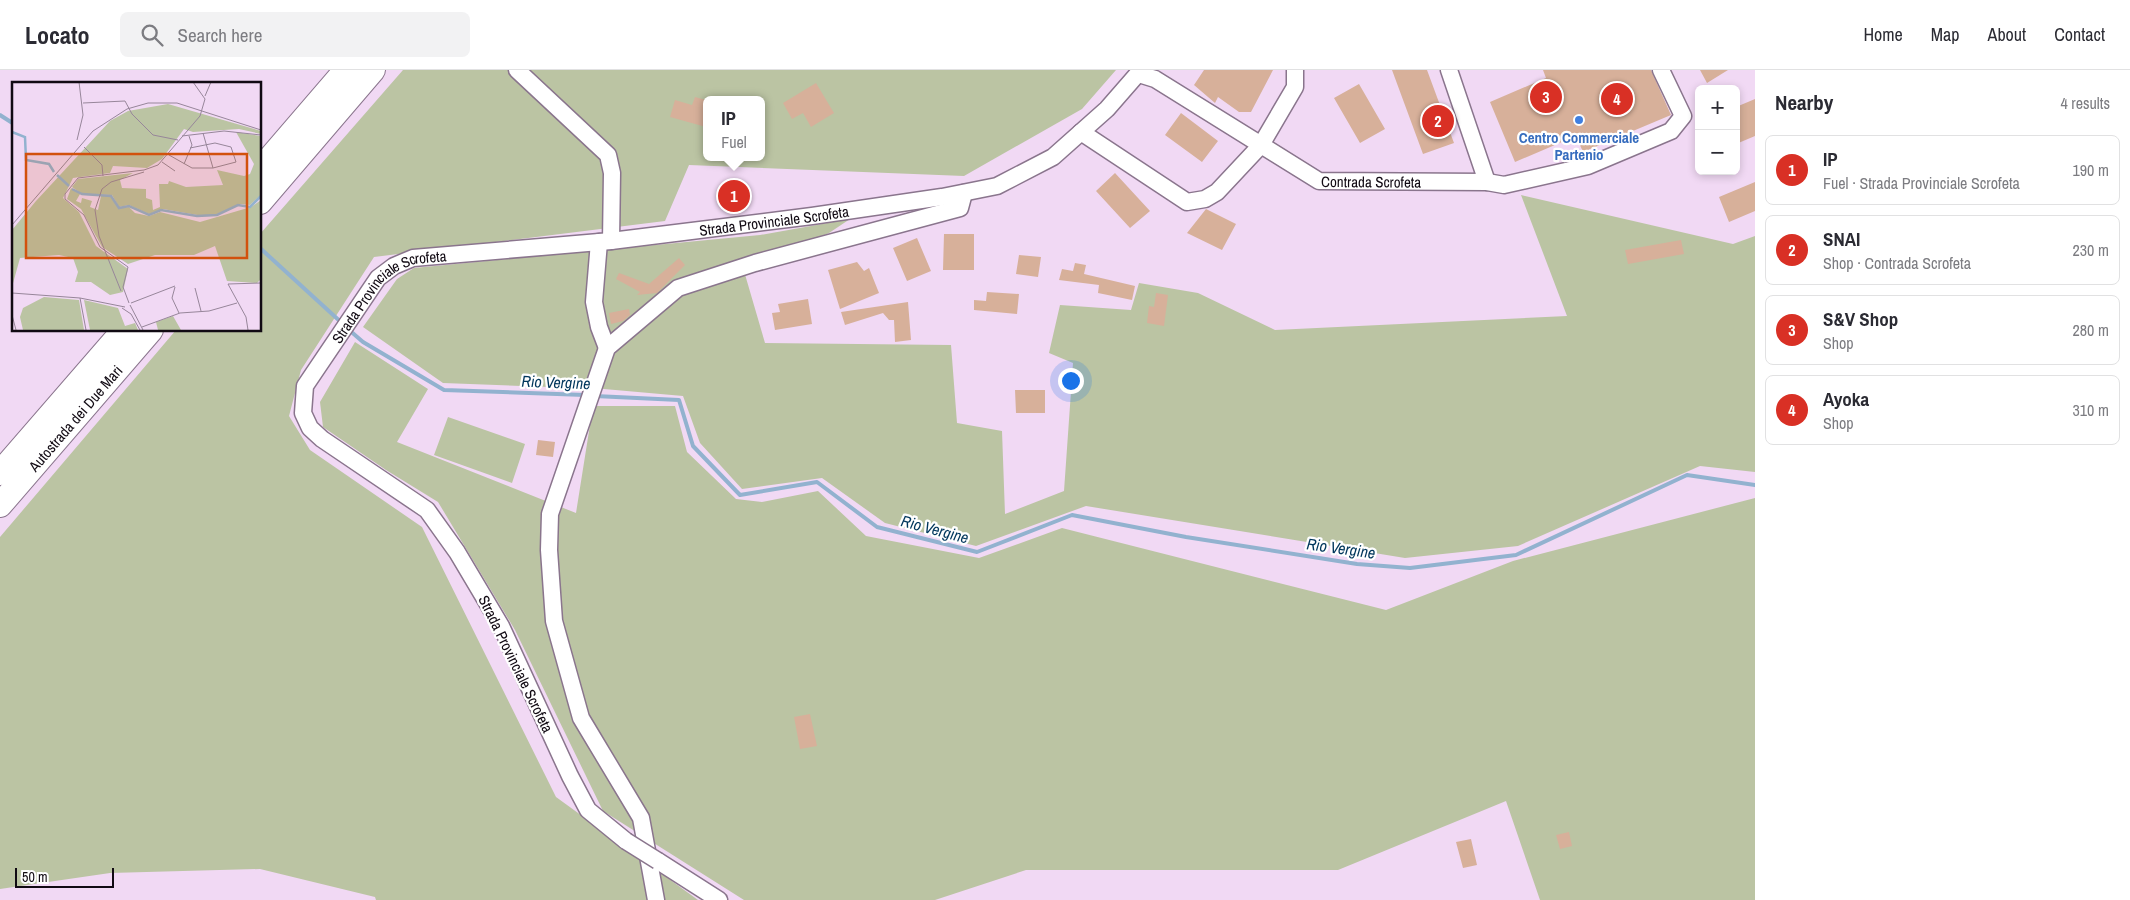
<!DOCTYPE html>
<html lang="en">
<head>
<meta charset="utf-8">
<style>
  :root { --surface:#fff; --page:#f2f2f3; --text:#2b2b33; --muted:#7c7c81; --line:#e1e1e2; --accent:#d93025 }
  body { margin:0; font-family:"Archivo Narrow",sans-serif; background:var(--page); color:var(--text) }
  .controls { position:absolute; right:15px; top:15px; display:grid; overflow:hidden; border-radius:8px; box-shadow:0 2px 8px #0003 }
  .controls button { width:45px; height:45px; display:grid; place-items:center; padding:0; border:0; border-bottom:1px solid var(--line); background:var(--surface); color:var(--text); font:25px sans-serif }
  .scale { position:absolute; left:15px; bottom:12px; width:99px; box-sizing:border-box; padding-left:5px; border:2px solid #110a13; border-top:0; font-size:14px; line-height:18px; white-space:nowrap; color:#110a13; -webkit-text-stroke:4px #fff; paint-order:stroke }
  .you { position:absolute; left:1070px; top:310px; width:18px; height:18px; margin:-12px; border:4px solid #fff; border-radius:50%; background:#1a73e8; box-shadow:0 0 0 8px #1a73e833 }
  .badge { display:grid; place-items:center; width:32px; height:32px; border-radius:50%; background:var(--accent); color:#fff; font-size:16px; font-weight:700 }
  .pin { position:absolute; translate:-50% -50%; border:2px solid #fff; box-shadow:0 1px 5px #0006 }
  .popup { position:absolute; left:703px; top:26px; width:62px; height:65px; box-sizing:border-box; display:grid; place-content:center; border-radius:8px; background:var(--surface); filter:drop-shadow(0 1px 4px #0005); font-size:16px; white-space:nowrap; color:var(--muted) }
  .popup b { font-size:19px; color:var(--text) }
  .popup::after { content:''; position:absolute; left:50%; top:100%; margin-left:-10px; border:10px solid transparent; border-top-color:var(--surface) }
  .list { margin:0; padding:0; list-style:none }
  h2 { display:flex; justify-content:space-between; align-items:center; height:65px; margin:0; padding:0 20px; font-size:21px }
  h2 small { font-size:16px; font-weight:400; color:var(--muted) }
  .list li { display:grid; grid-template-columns:32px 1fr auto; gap:15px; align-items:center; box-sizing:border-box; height:70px; margin:0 10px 10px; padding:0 10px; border:1px solid var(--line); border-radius:8px }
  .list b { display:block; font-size:19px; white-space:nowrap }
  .list p { margin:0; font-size:16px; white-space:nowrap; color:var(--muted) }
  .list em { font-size:16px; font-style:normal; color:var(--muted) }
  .icon { flex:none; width:28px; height:28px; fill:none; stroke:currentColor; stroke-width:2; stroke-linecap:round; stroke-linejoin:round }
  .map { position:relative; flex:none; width:1755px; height:830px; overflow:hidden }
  header { display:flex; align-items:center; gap:30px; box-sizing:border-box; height:70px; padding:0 25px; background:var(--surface); border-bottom:1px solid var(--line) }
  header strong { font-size:24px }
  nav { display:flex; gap:28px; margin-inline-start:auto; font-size:18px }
  .search { width:350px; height:45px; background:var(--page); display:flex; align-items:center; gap:12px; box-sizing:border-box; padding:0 18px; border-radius:8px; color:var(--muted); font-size:19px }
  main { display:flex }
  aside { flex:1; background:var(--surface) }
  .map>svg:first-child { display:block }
</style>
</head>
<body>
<header>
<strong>Locato</strong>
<div class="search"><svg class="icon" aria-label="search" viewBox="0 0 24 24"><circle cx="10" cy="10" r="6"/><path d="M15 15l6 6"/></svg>Search here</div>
<nav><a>Home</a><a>Map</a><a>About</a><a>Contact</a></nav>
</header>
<main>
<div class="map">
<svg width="1755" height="830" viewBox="0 0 1755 830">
  <rect width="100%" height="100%" fill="#f1d9f4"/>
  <path fill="#bbc4a3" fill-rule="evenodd" d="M403,0H1116L1082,39L964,106L689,95L665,151L374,187L301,300L289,346L310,380L422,457L556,727L698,830H376L375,827L260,799L110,803L0,819V467L176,260H260V164ZM706,30H762V87H706Z
    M1521,125L1733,174L1755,166V402L1700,396L1518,476L1405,488L1086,436L976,476L885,453L822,408L742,419L700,373L683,326L604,319L443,313L363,257L397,209L414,198L760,165L850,149L829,163L744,201L765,273L951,275L957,353L1002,361L1005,444L1064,421L1073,293L1049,283L1060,235L1131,240L1139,213L1198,223L1275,260L1567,246Z
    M355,272L428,319L397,372L576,443L593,336H675L687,382L736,429L762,432L818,421L866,466L979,488L1062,458L1386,540L1513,491L1755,428V830H1540L1506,731L1338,800H1026L935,830H744L603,741L515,560L438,432L386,400L323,357L320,332Z
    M448,347L525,374L512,413L434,385Z"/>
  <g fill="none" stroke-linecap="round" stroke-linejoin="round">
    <path stroke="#92b2cf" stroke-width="4" d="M0,45L14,54
      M260,178L343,254
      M348,259L363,272L444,320L585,325
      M595,326L679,330L693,376L740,425L817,412L877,457L977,482L1072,445L1186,467L1357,494L1410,498L1516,485L1687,405L1755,415"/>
  </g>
  <path fill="#d7b09a" d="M1204,0H1273L1251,42H1239L1218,27L1215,33L1194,15Z
    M1392,0H1427L1454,73L1423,84Z
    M1543,0H1651L1671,45L1583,82L1576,66L1515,92L1490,32L1546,8Z
    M1700,0H1728L1707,13Z
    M816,13L834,43L811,57L803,43L792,49L783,33Z
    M1359,14L1385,59L1360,73L1334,28Z
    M695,27L706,30V57L670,47L675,30L692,35Z
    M1755,29V66L1736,74V37Z
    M1181,43L1218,71L1202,92L1165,65Z
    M1115,103L1150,141L1130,158L1096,121Z
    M741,111L745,138L728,140L724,114Z
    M1755,112V141L1729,152L1719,127Z
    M1206,139L1236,154L1222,180L1187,163Z
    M944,164H974V200H943Z
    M917,168L931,201L907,211L893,178Z
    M1681,170L1684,184L1628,194L1625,180Z
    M1019,185L1041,187L1038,207L1016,204Z
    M679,188L685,195L657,223L637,225L640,222L616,209L619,203L649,214Z
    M857,192L864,201L869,198L879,223L840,239L828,200Z
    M1075,193L1086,195L1084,204L1135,216L1132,230L1098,223L1099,215L1059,210L1062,199L1073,201Z
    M987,222L1019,224L1017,244L974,240V230L986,231Z
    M1156,223L1168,225L1164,256L1147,253L1149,236L1154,237Z
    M808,229L812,254L775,260L772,243L780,242L778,234Z
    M908,232L911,270L895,272L894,250H889L883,243L845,255L841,242Z
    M629,239L630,245L623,251L611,254L609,243Z
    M1015,320H1045V343H1016Z
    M538,370L555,372L553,387L536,385Z
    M810,644L817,676L800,679L794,647Z
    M1569,762L1572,776L1560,779L1556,765Z
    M1471,769L1477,795L1463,798L1456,772Z"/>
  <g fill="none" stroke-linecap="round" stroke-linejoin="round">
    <g stroke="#8a758d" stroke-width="19">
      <g id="minor">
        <path d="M517,0L608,85L612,103L611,171"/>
        <path id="s1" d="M1139,4L1155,9L1319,111L1487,112L1449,0"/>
        <path d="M1081,62L1187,132L1205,129L1217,122L1261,75L1295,17V0"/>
        <path d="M1487,112L1504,115L1588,96L1671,61L1683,46L1661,0"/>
        <path d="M599,172L594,232L599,257L607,278"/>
        <path id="s2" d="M626,771L588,740L570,706L501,556L457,482L427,440L322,369L310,358L303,343L305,316L378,208L394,196L413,188L611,171L812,146L942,127L997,116L1053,87L1107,39L1141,0"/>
        <path d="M658,791L719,830"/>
        <path d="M656,830L641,748L581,648L554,551L549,480L550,444L607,278L678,218L755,193L960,138L964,123"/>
      </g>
    </g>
    <g stroke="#8a758d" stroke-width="26">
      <g id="highway">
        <path d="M260,100L346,0"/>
        <path d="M260,132L373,0"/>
        <path d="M0,403L124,260"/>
        <path id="s3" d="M0,435L151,260"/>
      </g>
    </g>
    <use href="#minor" stroke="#fff" stroke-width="16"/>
    <use href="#highway" stroke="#fff" stroke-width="24"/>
    <g stroke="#8a758d" stroke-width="19" stroke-linecap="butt">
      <path id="minor-bridge" d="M626,771L658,791"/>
    </g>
    <use href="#minor-bridge" stroke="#fff" stroke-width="16"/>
  </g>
  <circle fill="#3f7fe0" stroke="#fff" stroke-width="2" cx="1579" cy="50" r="5"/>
  <g text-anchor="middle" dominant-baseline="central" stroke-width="4.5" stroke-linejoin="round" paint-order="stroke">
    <g font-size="15" font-weight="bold" fill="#366cbe" stroke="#fff">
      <text x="1579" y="67">Centro Commerciale<tspan x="1579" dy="17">Partenio</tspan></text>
    </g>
    <g font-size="15" fill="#110a13" stroke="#fff">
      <text stroke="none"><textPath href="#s1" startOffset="262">Contrada Scrofeta</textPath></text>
      <text stroke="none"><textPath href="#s2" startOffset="1111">Strada Provinciale Scrofeta</textPath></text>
      <text stroke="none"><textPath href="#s2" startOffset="706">Strada Provinciale Scrofeta</textPath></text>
      <text stroke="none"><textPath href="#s3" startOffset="115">Autostrada dei Due Mari</textPath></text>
      <text transform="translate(516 594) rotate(64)">Strada Provinciale Scrofeta</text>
    </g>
    <g font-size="16" font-style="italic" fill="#00365c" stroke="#fff">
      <text transform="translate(556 312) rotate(2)">Rio Vergine</text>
      <text transform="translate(935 459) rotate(15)">Rio Vergine</text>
      <text transform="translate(1341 478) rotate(8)">Rio Vergine</text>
    </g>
  </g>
  <g transform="translate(12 12)">
    <rect width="249" height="249" fill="#f1d9f4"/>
    <path d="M156,22L249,49V52L227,47L181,50L172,47L150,77L135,86L101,84L98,91L61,96L51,116L67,130L84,164L116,187L111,210L98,213L79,200H63L66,190L61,176L47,173L8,176L0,205V148L24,119L98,39L116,29ZM224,50L249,54V113L238,123L228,122L205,132L191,134L151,127L137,132L117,123L107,125L100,113L70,112L60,105L66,97L121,91L108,98L110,106L134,107V116L140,118L141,128L148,125L147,102H156L157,99L174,105L211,103L205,88L232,94L238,92L242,82ZM59,106L68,112L64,119L69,121L70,116L80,119L78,125L86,128L89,114H99L107,126L117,125L123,131L137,134L148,130L188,140L239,125L249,118V197L245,201L215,199L203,164L182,173H143L116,182L90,165L69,127L55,117ZM32,215L67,218L72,248H11L8,235L11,226ZM72,218L106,226L113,244L123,241L126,248H78ZM161,234L169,248H146L144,240Z" fill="#bbc4a3"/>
    <path fill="none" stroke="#92b2cf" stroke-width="2.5" d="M0,50L13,55L14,78L37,82L42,90M45,93L57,104M60,107L70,112L99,114L107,126L117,124L137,133L149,128L185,134L205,133L226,123L238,125L249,114"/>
    <path fill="none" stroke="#97869a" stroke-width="1" d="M193,14L199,0M71,21L113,19L120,32L141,53L166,58M170,54L212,49L249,53M65,58L71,33L67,0M72,65L90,83L91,94M178,66L203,61L219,65L224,80L201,86M157,73L180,86H201L191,51M150,80L163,89M172,82L180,63L177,54M0,143L81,49L115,27L136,21H165L249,48M163,205L160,216L167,231M183,206L189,229M109,209L87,154L83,128L90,107L99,100L132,90M0,211L68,216L113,225M68,216L74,248M117,221L111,205L116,185L88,165L72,133L53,117V112L66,96L132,88L146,83L188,34L193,17L181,0M119,221L163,204M118,223L131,248M110,226L119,232L128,248M0,233L4,248M130,245L168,231L197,229L225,221M236,248L234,235L216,202L249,201"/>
    <path fill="#d2510d" fill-opacity="0.15" stroke="#d2510d" stroke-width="2.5" d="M14,72H235V176H14Z"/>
    <rect width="249" height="249" fill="none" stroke="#110a13" stroke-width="2.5"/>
  </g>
</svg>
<div class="controls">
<button>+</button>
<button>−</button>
</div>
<div class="scale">50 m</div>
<div class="you"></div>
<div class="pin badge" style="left:734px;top:126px">1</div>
<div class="popup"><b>IP</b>Fuel</div>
<div class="pin badge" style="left:1438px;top:51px">2</div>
<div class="pin badge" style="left:1546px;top:27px">3</div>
<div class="pin badge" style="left:1617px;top:29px">4</div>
</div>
<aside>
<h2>Nearby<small>4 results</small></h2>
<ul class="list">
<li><span class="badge">1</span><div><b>IP</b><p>Fuel · Strada Provinciale Scrofeta</p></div><em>190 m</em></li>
<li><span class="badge">2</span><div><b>SNAI</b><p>Shop · Contrada Scrofeta</p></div><em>230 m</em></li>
<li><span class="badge">3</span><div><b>S&amp;V Shop</b><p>Shop</p></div><em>280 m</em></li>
<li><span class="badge">4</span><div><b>Ayoka</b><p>Shop</p></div><em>310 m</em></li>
</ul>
</aside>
</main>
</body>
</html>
